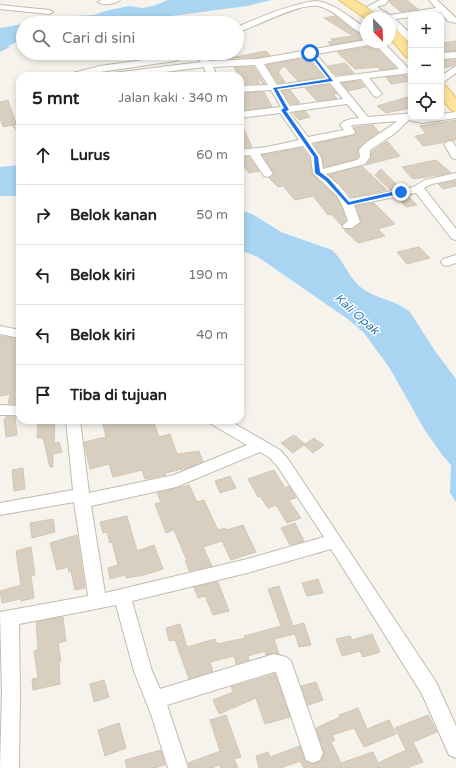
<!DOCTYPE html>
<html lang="id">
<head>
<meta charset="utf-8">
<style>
  :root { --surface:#fff; --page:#f2f2f2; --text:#202124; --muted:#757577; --line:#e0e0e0 }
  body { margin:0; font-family:"Varela Round",sans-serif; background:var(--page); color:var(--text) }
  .controls { position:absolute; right:12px; top:12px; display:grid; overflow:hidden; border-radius:8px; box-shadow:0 2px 6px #0003 }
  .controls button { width:36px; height:36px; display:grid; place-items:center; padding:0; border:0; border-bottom:1px solid var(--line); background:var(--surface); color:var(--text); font:20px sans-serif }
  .compass { position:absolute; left:360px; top:12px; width:36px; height:36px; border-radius:50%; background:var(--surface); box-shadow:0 2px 6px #0003; rotate:157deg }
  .stop { position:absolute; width:12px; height:12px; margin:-9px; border:3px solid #1a73e8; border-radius:50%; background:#fff }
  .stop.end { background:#1a73e8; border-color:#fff; box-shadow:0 1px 4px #0008 }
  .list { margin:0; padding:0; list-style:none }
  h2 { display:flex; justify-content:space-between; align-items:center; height:52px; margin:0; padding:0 16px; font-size:17px }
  h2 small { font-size:13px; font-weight:400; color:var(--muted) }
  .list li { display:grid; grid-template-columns:26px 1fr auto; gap:12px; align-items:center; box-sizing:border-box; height:60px; padding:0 16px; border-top:1px solid var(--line) }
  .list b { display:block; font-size:15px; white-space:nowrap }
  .list em { font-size:13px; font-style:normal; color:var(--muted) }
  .icon { flex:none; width:22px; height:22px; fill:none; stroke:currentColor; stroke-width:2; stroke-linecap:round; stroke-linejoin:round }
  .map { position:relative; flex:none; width:456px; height:768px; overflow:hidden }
  .search { position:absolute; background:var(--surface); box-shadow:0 2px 6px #0003; left:16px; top:16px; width:228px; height:44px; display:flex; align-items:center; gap:10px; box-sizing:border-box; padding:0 14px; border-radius:22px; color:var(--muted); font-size:15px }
  .panel { position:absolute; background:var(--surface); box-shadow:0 2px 6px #0003; left:16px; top:72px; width:228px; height:352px; border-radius:12px }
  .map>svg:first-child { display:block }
</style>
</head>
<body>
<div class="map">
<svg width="456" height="768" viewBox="0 0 456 768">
  <rect width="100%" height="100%" fill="#f6f3ec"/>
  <path fill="#a9d4f2" d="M168,0H272L247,6L119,23H30L72,16L94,15L105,11L129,6L143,8L153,6Z
    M23,24V39L8,46L10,47L0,52V28Z
    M20,165V196H0V167Z
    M240,210L252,214L281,232L332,250C344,261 349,279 363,289C377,299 396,300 410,312L435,351L456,379V502L450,493L451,465L443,456L424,429L389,367L364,333L349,320L258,257L240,250Z"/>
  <path fill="#d8cfc1" stroke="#d3c7b4" d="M389,0H407L418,9L401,12L389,2Z
    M335,16L354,30L364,36L366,39L330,45L328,42H333L331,39L353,36L324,18Z
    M456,41V51L441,52V43Z
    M374,46L396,68L380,70L377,67L355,69L337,52Z
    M266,51L270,55L257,58H230Z
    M307,58L323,77L298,81L284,66L278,72L285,82L278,83L266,65Z
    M441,60H456V65L445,68L441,64Z
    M345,63L354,73L336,75L328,66Z
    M234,67H254L265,84H263L258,78L257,79L260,84H240V76H238Z
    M406,75L411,81L391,84L386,77Z
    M360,81L365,87L348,91L342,83Z
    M329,85L337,94H333L337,98L317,101L305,88Z
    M290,90L300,103L291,104L282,91Z
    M264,92L272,107L240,110V93Z
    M411,96V108L386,113L377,106Z
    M8,100L16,123L13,125L3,127L0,118V102Z
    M305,111L310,117L299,120L293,113Z
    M240,120L252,147L240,148Z
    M456,120V140H448L441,143L423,146L415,136L426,134L420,126Z
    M373,125L379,132L358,149V156L356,159L324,167L322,156L314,144L354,135L357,132L354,128L355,127Z
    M387,141L400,156L366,165L371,158L372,151Z
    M302,148L310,158L312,174L336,197L342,208L346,221L341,225L331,214L328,215L313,196L295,200L283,186L278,187L269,178L274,173L262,155Z
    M240,157H249L259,171L249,173L240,162Z
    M436,160L451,173L413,179L402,167Z
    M362,166L387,190L351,197L341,185L329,175Z
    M381,169L400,188L390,190L375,175Z
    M456,181V186L443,189L438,184Z
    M408,196L417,205L406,207L398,198Z
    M374,203L395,224L378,229L385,236L358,243L344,230L353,229L361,222L356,206Z
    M419,247L430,258L407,264L397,252Z
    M0,336L20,339V347L14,354L20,355V381L19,392L16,393H20L19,404H8L10,394L0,396Z
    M6,416L15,417L17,435L6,437L4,419H6Z
    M55,420L54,443L59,442L62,452L53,454V467H50L43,438H37L38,421Z
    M102,420H133V423L153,420L159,437L170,434L177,454L199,451L203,462L187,468L165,473L166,475L145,479L142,470L113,477L109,464L90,469L84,442L106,437Z
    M294,435L305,444L293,453L281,443Z
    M314,438L324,445L313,453L304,445Z
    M23,468L25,489L14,491L12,470Z
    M274,470L285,488L289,486L296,498L289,500L301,518L287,523L276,505L268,508L260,496L258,497L248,479Z
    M230,476L236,488L220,493L215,481Z
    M189,485L197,502L204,500L218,530L225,528L227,530L243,525L256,552L231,560L222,541L203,547L212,566L189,571L185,561H187L174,530L166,533L155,504L161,502L157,493Z
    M127,516L137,551L154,545L163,569L144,575L126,578L125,575L110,579L108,568L118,565L112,542L110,543L107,532L103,533L100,522Z
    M53,519L55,532L32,538L30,523Z
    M295,523L304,541L290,545L281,528Z
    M77,535L85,588L75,590L71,571L69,572L68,567L57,570L50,543Z
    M31,547L35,575L31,576L34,598L21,601V599L2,603L0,591L21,585L16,551Z
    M318,579L323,593L307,596L302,583Z
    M218,582L229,611L213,615L205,596L198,598L194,587Z
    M279,586L293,626L304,623L311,645L299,647L295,634L274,639L279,654L274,653L266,655L265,651L248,656L249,660L236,664L234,656L210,662L213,671L189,679L175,640L169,641L166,628L180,624L187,647L215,639L217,644L245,638L244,636L281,626L268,589Z
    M63,617L66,641L58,643L61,661L59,662L60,684L33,690L32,679L38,678L34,651L38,650L36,622Z
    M372,634L380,652L363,657L360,651L342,656L336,639L350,636L352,640Z
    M275,674L290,717L265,724L256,698L219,714L213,700L233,692L231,687Z
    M104,680L109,697L94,702L90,684Z
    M316,682L323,700L308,705L301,686Z
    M358,708L367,729L389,720L396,734L364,747L354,728L332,735L335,740L331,742L341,763L373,752L378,763L406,750L395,728L428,715L437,732L413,742L423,762L407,768H304L300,761L281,768H259L256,756L268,752L270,757L300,746L305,761L312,764L321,761L324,753L316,728L340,717L339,715Z
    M226,715L241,757L234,759L238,768H221L220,765L211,768H189L188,763L220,751L210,720Z
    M119,723L126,748L105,756L98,730Z
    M161,750L165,765L154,768H127L125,760Z"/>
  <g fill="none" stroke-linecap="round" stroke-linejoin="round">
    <g stroke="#c2bbae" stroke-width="2">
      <path id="street" d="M101,0H120C115,4 103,6 98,2Z
        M380,0H388L386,4L377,7L390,15L436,8L429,0H437L456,18V23L448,21L440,12L411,15V17L395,19L411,34V42L408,41L390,23V18H382L367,7Z
        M314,1C334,2 350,18 366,28V35C350,30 338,12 322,7C302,0 258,27 237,32V27C262,16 287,6 314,1Z
        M0,5L49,10L53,12L49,14L0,9Z
        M366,40V42H383L408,68L411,67V73L369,78L382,94L377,97L374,96L361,79L339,82L368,117L404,114L411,113V117H441V114L456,112V118L422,123L409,120L394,134L370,150V157L365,164L326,174L340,186L350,199L413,187L425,180L456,173V179L432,184L424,188L456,229V240L452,239L416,193L354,205L360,222L352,228H344L342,226L348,221L343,207L337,196L313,173L311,157L303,146L260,154L273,174L268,177L264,176L250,155L240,156V150L267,147L299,140L280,113L240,118V112L281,107L271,90L240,92V86L268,85L255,65L213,67L217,76H207L204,67L134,76H108L113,73L201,62L194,53H203L209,61L257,59ZM375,44L399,69L335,77L316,54ZM308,56L326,78L277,85L264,64ZM330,83L343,99L290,106L280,90ZM347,104L359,118C352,119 345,119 340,125L344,130L308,137L289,112ZM397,121C386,131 367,139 359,150L360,157L357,160L323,169L321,157L311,143L354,134L355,132L351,126L352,125Z
        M456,52V58L441,59V53Z
        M180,53H192L175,61L100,72L83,76H67L69,74L100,66L173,56Z
        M456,66V73L441,84V76Z
        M19,123H20V130L17,129L14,126Z
        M449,141L453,142L456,147V159L452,158L444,144Z
        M456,255V263L447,266L443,265L441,262L443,259Z
        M0,326L20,330V338L0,334Z
        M0,405L20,406V417L14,415H0Z
        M66,420H80L89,493L174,475L247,445L211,424L209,420H228L280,450L288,459L436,682L456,726V758L449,755L422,694L331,549L247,573L132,601L152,671L160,689L274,654L286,657L291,661L323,753L320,760L313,763L306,760L276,672H274L167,705L188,768H168L151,714L134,671L116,605L19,624L20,693L19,768H0L2,693L0,612L88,596L74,502L0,515V503L73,490ZM260,452L270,458L278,467L324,537L247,559L105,593L91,506L176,487Z"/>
    </g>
    <g stroke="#e6c16a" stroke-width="2">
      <path id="primary" d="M339,0H354L379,15L380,18L366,19Z
        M390,26L395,27L411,46V58L406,57L390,38Z
        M441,85L446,86L456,98V112L451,110L441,98Z"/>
    </g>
    <use href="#street" fill="#fff" fill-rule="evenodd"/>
    <use href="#primary" fill="#ffe39c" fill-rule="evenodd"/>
  </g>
  <path fill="#1a73e8" d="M308,52H311L333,81L277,89L289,110L286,111L318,157L320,172L329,179L349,202L401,190L404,192L403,193L348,205L326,181L315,173L314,157L281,110L284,108L273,88L329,79Z"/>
  <g text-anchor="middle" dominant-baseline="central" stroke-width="3" stroke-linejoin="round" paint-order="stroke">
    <g font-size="12" font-style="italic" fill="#2e7ab2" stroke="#fff">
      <text transform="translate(357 314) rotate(42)">Kali Opak</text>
    </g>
  </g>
</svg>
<div class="controls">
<button>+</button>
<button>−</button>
<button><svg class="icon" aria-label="locate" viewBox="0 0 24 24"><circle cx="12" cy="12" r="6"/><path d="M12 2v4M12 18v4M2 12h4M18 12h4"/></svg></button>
</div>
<svg class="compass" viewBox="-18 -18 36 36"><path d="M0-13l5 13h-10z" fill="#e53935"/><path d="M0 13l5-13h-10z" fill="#757577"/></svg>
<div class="stop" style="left:310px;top:53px"></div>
<div class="stop end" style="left:401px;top:192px"></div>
<div class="search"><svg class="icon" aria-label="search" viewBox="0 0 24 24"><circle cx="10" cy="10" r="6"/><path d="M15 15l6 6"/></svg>Cari di sini</div>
<section class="panel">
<h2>5 mnt<small>Jalan kaki · 340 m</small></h2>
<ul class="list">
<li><svg class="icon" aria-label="ahead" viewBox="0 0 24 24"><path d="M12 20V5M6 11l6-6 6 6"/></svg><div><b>Lurus</b></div><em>60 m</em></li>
<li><svg class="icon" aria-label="right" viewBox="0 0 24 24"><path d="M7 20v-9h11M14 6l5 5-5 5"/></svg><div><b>Belok kanan</b></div><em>50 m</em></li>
<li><svg class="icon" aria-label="left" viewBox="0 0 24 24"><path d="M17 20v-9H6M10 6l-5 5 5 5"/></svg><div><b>Belok kiri</b></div><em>190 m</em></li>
<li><svg class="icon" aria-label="left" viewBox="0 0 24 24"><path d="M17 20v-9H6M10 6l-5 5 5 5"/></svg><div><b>Belok kiri</b></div><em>40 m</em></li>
<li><svg class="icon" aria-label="arrive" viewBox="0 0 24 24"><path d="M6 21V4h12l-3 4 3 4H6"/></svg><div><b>Tiba di tujuan</b></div></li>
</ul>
</section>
</div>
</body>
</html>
